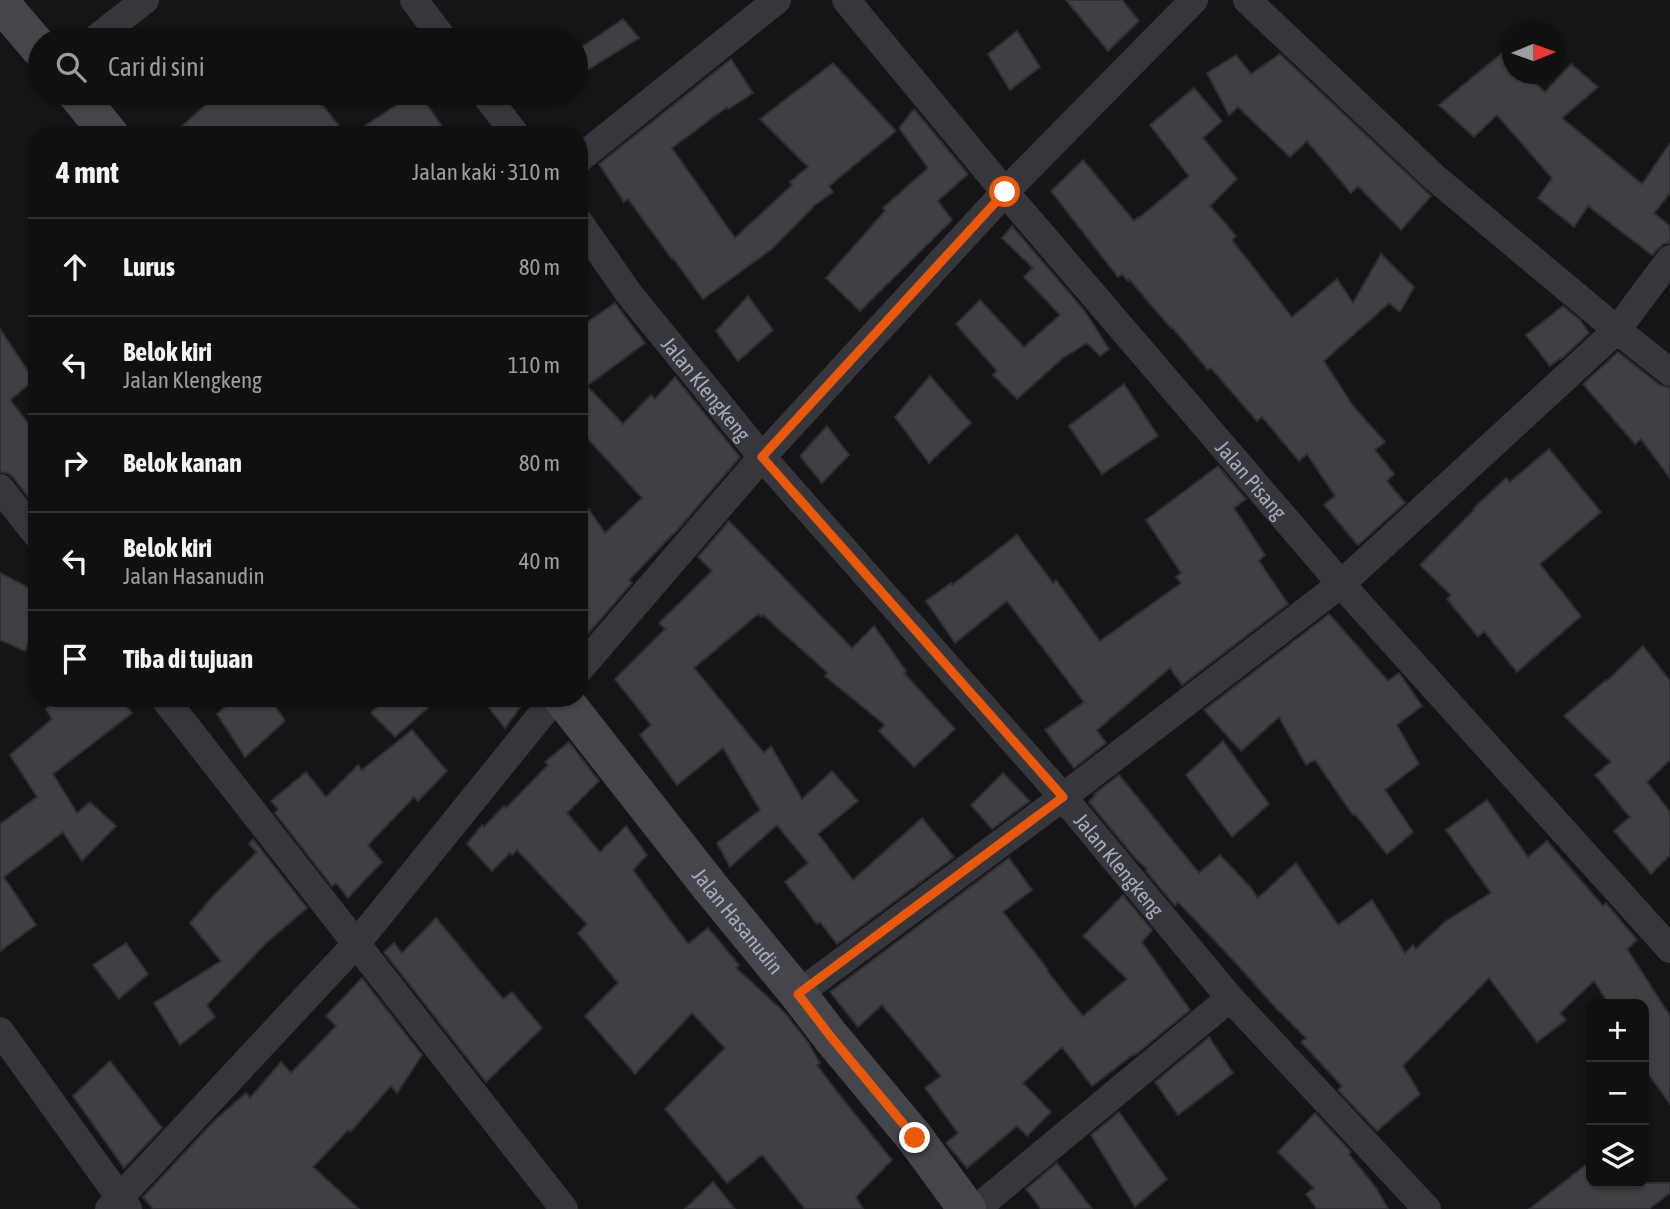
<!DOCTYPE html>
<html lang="id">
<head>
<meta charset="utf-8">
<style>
  :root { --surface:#101011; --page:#1e1e1f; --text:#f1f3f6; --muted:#9c9d9f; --line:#303031 }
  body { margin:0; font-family:"Asap Condensed",sans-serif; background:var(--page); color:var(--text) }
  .controls { position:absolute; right:21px; bottom:21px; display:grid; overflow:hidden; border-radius:14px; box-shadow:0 2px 5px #0004 }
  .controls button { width:63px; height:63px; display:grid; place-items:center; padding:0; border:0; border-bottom:2px solid var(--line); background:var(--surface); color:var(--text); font:35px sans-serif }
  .compass { position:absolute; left:1502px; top:21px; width:63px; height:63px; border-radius:50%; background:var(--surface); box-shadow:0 2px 5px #0004; rotate:89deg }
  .stop { position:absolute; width:21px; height:21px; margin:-16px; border:5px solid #ea580c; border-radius:50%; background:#fff }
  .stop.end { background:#ea580c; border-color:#fff; box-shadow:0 2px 7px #0008 }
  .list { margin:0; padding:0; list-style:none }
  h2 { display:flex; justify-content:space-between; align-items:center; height:91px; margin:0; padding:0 28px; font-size:30px }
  h2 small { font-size:23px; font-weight:400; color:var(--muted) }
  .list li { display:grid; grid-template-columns:46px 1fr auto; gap:21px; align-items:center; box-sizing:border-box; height:98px; padding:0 28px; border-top:2px solid var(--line) }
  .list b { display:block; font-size:26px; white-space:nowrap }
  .list p { margin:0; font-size:23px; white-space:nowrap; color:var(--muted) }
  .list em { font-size:23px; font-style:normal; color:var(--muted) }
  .icon { flex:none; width:38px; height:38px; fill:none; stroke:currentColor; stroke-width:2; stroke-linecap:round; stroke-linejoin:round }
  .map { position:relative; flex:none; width:1670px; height:1209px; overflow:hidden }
  .search { position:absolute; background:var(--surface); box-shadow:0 2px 5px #0004; left:28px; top:28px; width:560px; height:77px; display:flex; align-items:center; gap:18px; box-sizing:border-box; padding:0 24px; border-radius:38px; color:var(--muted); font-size:26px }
  .panel { position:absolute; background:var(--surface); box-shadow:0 2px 5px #0004; left:28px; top:126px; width:560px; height:581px; border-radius:28px }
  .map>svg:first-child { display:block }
</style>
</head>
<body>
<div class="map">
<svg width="1670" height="1209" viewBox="0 0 1670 1209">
  <rect width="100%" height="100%" fill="#151517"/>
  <path fill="#3f4044" stroke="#2f2f33" stroke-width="2" d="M1066,0H1122L1139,21L1108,51Z
    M623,19L639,38L576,77V51Z
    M1017,31L1040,67L1010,90L988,54Z
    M1502,53L1513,62V74H1525L1545,92L1571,64L1598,87L1562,118L1642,184L1670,143V193L1654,213L1670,226V243L1663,244L1652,255L1588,206L1574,227L1538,198L1552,178L1497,115L1474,137L1439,105Z
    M1280,54L1431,196L1401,230L1358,186L1351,193L1307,141L1290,157L1238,107L1229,115L1207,73L1236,55L1251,74Z
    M731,59L753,93L728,109L727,107L672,148L735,238L792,185L790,182L808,167L760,119L833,63L896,131L829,186L833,192L815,205L773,248L703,299L673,258L672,259L628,199L624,202L599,164Z
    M1194,88L1222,121L1203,138L1237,179L1210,206L1236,236L1232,240L1292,317L1337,279L1353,303L1381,254L1414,287L1400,312L1389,303L1324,361L1353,406L1385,442L1375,450L1394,474L1387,481L1405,503L1358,545L1324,505L1335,496L1307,454L1299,461L1262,417L1257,421L1211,368L1208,370L1172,327L1171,328L1129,279L1128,281L1122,274L1118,277L1051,191L1083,160L1134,221L1138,217L1139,218L1189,176L1150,125Z
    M219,93H313L346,135H172Z
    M415,93H419L448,135H351Z
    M914,109L968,174L938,201L952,220L860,311L826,278L885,211L883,208L928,168L899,128Z
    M1012,226L1084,310L1109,349L1100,356L1087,343L1063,358L1017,399L993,375L997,371L956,324L980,300L1024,347L1060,315L1024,277L1033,268L1002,238Z
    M748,296L773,330L738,361L716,331Z
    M615,303L645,343L587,386L623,424L651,395L655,399L675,377L740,457L674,534H673L629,580L632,583L579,644V495L605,533L642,498L579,429V328Z
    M1563,306L1580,320L1589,333L1561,359L1560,358L1550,366L1526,335Z
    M0,329L34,380L10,400L37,434V498L32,502L13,477L7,473L0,472Z
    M1618,352L1660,385L1670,388V478L1641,439L1635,444L1583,384Z
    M930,376L971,423L929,463L895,417Z
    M1124,384L1158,436L1102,474L1069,426Z
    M827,426L849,455L822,483L800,456Z
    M1549,449L1601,512L1540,564L1581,616L1517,672L1484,631L1478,637L1447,599L1451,595L1420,565L1474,510L1473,509L1506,478L1510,482Z
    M1218,466L1246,499L1234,508L1265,555L1259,561L1288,604L1182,685L1170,668L1097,730L1106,743L1074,768L1045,730L1084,702L1007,601L955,643L926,601L951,583L952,585L1017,535L1053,583L1056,580L1100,641L1181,583L1176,577L1181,573L1146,520Z
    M729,521L852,648L874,626L906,671L904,673L955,729L914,767L879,731L885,725L825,676L828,673L763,615L761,617L758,614L694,668L764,753L771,746L802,799L832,771L858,801L818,834L853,880L922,818L954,857L837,944L820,922L817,924L785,882L808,863L777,825L730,867L717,843L760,810L723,748L677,785L640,735L651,725L615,679L665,629L659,623L712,571L698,557Z
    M0,573L37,592V622L25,651L0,640Z
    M1329,614L1388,681L1399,673L1422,706L1397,725L1419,764L1385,790L1413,832L1387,854L1355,814L1353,815L1315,760L1306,765L1279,717L1241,751L1204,710Z
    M1643,646L1670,681V760L1647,782L1670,812V855L1651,874L1614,831L1630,817L1595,775L1611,762L1564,716L1606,680L1607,681Z
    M59,698H119L132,713L53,774L77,813L90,802L116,826L82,861L63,832L4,877L36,925L0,951V824L37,797L10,755L52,719L46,709Z
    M235,698H270L285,721L245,757L217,714Z
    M386,698H439L395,737L371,713Z
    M481,698H527L505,728Z
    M412,730L447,771L418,801L414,797L368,845L382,862L348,898L336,883L332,886L275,813L278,809L271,801L306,772L326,797L358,765L362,770Z
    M1223,741L1269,804L1232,837L1186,775Z
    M569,742L599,781L567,813L600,852L626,826L647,855L633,870L688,944L708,928L739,965L736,968L784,1012L807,1041L820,1063L817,1065L837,1092L892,1160L856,1197L863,1209H805L762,1155L727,1183L665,1109L725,1048L692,1013L635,1074L585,1016L618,983L578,933L587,924L517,850L512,855L510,853L492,871L467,844L482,825L484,827L504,806L506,808L548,765L545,762Z
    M1003,773L1030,801L992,829L971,805Z
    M1119,775L1199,873L1220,855L1251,888L1258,898L1296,863L1338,925L1372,900L1405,953L1413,945L1416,949L1446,921L1491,893L1446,830L1487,800L1528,857L1547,841L1603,906L1606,903L1637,940L1627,949L1670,1016V1104L1644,1068V1004H1609L1594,981L1560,1013L1566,1020L1537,1042L1489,978L1403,1066L1420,1094L1377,1131L1338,1090L1342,1086L1301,1042L1306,1038L1275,1007L1235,962L1178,902L1175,906L1146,871L1147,869L1136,859L1089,802L1095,795L1094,794Z
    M253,839L307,908L267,942L207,1005L215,1017L180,1045L154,1003L221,961L190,923L216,893L257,852L249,844Z
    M1009,858L1032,890L1003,912L1048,970L1047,971L1083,1016L1127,979L1083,936L1123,895L1152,930L1142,942L1190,1010L1135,1055L1134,1054L1092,1086L1062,1047L1023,1083L1051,1112L1027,1136L1017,1126L967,1168L946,1143L958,1133L925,1088L941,1076L882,1005L858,1027L830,992Z
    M436,918L503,999L512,992L542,1028L486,1082L384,952L394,943L402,953Z
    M126,943L148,974L119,999L93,965Z
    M362,978L422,1055L397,1093L391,1086L350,1132L348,1130L313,1167L359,1209H153L143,1197L214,1121L246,1093L250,1098L281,1062L291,1073L336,1026L326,1016Z
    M1209,1037L1233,1073L1178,1115L1155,1082Z
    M110,1061L162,1128L124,1168L73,1096Z
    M1119,1112L1167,1179L1135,1207L1091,1135Z
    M1315,1113L1351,1152L1349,1154L1376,1188L1388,1209H1317L1306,1194L1314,1188L1278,1152Z
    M1591,1161V1183H1670V1193L1649,1209H1529Z
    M1057,1163L1092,1209H1041L1026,1189Z
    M713,1182L735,1209H685Z"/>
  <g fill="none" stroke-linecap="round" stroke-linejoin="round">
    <g stroke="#36373c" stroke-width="28">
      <path d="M414,0L444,40"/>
      <path id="s1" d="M846,0L1005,192L1341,584L1670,949"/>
      <path d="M1247,0L1434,177L1617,330L1670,372"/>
      <path d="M94,40L145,0"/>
      <path d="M484,93L516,135"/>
      <path d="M579,159L777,0"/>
      <path id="s2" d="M579,222L630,295L762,457L1063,797L1230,998L1427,1209"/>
      <path d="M0,488L37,535"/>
      <path d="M579,670L762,457L1005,192L1194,0"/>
      <path d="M164,698L564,1209"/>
      <path d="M798,994L1063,797L1341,584L1617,330L1670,259"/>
      <path d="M0,1031L128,1209"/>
      <path d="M109,1209L356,944L555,698"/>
      <path d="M976,1209L1230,998"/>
    </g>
    <g stroke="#44464c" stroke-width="38">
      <path d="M0,2L40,49"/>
      <path d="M76,93L110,135"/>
      <path id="s3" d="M562,698L711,888L798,994L831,1037L915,1138L967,1209"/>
    </g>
  </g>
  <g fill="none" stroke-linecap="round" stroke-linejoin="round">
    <path stroke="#ea580c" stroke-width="9" d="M915,1138L831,1037L798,994L1063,797L762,457L1005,192"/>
  </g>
  <g text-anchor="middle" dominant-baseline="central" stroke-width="6" stroke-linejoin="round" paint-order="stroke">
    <g font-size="21" fill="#a6acb8" stroke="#101012">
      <text stroke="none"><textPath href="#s2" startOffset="210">Jalan Klengkeng</textPath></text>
      <text stroke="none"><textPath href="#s1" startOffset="628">Jalan Pisang</textPath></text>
      <text stroke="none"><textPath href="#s2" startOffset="840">Jalan Klengkeng</textPath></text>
      <text stroke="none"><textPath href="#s3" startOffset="284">Jalan Hasanudin</textPath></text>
    </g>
  </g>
</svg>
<div class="controls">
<button>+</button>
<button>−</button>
<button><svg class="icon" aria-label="layers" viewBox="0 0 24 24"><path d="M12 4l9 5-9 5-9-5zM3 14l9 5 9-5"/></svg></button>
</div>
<svg class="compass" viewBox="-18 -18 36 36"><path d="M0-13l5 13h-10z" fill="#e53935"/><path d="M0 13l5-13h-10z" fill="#9c9d9f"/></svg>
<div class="stop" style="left:1005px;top:192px"></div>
<div class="stop end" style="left:915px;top:1138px"></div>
<div class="search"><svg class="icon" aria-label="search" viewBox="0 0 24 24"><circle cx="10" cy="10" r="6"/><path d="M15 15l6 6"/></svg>Cari di sini</div>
<section class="panel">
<h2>4 mnt<small>Jalan kaki · 310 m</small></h2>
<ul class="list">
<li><svg class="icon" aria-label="ahead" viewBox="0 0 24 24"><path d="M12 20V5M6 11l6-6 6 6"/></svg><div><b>Lurus</b></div><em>80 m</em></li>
<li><svg class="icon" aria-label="left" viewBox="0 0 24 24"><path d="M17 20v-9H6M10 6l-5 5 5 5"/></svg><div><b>Belok kiri</b><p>Jalan Klengkeng</p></div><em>110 m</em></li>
<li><svg class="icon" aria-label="right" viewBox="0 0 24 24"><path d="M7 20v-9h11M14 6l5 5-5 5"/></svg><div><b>Belok kanan</b></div><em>80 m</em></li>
<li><svg class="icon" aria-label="left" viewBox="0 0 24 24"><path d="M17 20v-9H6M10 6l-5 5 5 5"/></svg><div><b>Belok kiri</b><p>Jalan Hasanudin</p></div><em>40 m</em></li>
<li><svg class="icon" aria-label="arrive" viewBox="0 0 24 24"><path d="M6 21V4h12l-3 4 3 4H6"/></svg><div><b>Tiba di tujuan</b></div></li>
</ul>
</section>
</div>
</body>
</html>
